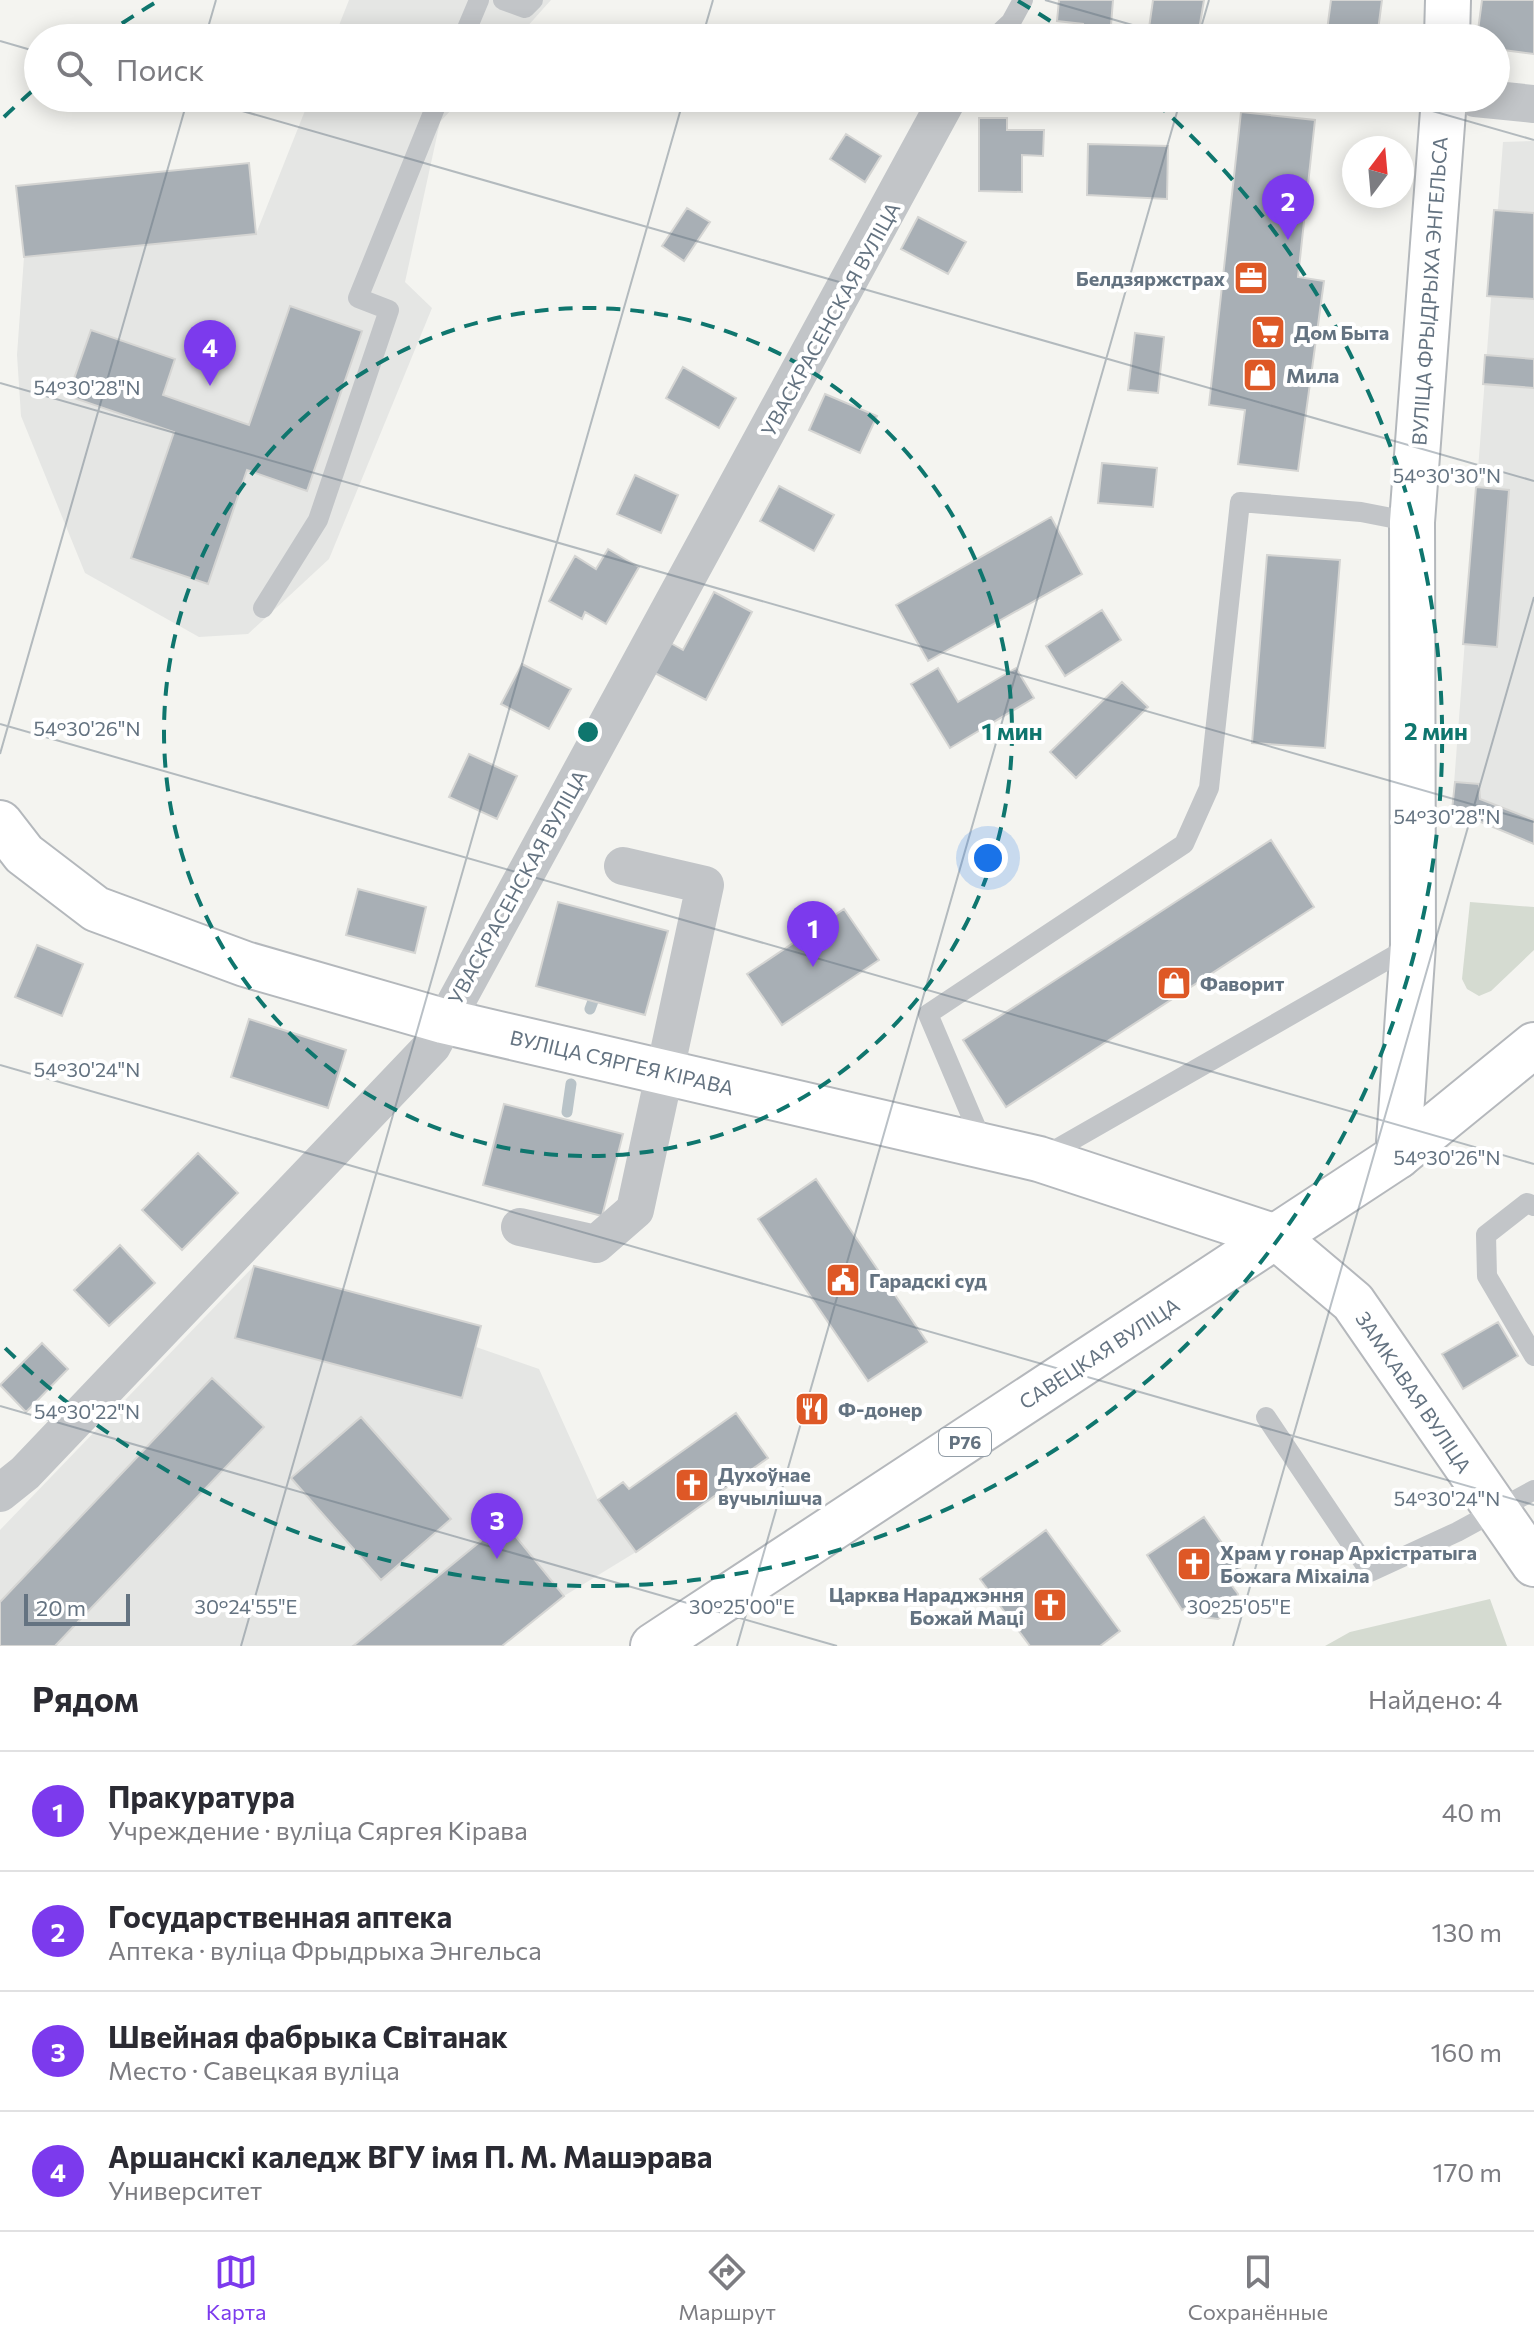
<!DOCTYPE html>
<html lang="ru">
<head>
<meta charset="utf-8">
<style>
  :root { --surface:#fff; --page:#f2f2f3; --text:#2b2b33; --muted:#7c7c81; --line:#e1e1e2; --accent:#7c3aed }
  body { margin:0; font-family:Commissioner,sans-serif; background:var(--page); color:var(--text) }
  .compass { position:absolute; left:1342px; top:136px; width:72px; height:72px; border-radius:50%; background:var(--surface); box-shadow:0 4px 20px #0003; rotate:16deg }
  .scale { position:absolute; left:24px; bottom:20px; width:106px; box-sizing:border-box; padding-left:8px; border:4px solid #647381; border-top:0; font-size:22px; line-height:28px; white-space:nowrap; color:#647381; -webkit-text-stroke:6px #fff; paint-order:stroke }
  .you { position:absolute; left:988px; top:858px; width:28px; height:28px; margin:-20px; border:6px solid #fff; border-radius:50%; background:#1a73e8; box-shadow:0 0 0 12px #1a73e833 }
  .badge { display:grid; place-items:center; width:52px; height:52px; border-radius:50%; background:var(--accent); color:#fff; font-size:26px; font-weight:700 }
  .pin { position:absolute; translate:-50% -66px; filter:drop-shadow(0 2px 4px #0008) }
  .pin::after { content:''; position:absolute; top:42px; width:28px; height:24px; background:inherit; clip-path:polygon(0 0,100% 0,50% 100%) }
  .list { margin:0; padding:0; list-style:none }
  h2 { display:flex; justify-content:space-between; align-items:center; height:104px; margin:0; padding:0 32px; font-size:34px }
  h2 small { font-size:26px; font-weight:400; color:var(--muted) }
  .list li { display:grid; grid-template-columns:52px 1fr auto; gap:24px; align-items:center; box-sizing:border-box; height:120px; padding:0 32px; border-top:2px solid var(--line) }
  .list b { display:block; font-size:30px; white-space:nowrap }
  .list p { margin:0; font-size:26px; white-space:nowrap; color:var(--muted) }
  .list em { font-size:26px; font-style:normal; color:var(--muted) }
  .icon { flex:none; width:44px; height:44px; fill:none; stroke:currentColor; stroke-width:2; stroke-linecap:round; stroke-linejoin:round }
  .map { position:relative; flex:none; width:1534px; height:1646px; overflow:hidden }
  .search { position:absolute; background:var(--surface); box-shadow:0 4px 20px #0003; left:24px; right:24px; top:24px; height:88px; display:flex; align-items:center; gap:20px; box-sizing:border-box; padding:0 28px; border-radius:44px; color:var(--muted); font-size:30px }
  .sheet { height:584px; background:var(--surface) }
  nav { display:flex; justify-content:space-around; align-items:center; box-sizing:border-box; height:112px; border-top:2px solid var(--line); background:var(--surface); font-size:22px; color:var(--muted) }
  nav a { display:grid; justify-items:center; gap:4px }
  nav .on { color:var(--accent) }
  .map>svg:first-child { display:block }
</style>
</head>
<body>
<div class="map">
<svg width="1534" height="1646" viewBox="0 0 1534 1646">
  <rect width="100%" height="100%" fill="#f4f4f0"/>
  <path fill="#e5e6e4" d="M349,0H551L517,38H334Z
    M310,98H462L440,122L405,282L432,308L329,559L248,634L199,637L85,573L21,416L17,355L24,257L256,234Z
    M1534,141V845L1452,810L1503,142Z
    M254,1266L481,1326L476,1347L539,1369L598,1500L636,1552L564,1596L502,1646H0V1530Z"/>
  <path fill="#d5dbd1" d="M1470,902L1534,907V950L1491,991L1479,996L1467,989L1462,979Z
    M1490,1599L1507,1646H1325L1350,1632Z"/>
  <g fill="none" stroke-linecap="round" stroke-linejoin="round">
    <path stroke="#b9c3c8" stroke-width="11" d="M590,1009L593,1001
      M567,1112L571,1084"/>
  </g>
  <path fill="#a8afb5" stroke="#d5d5d3" stroke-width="2" d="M1059,0H1113L1110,38H1082L1083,24L1057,21Z
    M1153,0H1204L1198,36L1149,28Z
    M1331,0H1382L1377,38H1326Z
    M1482,0H1534V54L1496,49V38H1477Z
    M1241,112L1315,120L1298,277L1324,281L1298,471L1238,464L1245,410L1209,405Z
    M979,118H1007V130H1044L1043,156L1022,155V192L979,191Z
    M846,134L881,156L865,182L830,159Z
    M1088,144L1168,146L1167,199L1087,195Z
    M249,163L256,234L24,257L16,186Z
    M687,208L710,222L684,261L662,246Z
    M1494,210L1534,213V299L1487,296Z
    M918,217L966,242L948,274L901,249Z
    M290,306L362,331L307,491L247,470L208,584L131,558L174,432L68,396L91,330L175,359L163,395L249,425Z
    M1135,333L1164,337L1158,393L1128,390Z
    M1485,355L1534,359V388L1483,384Z
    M683,367L736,398L719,428L666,398Z
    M825,394L877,416L860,453L809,430Z
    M1102,463L1157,468L1153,507L1098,503Z
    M635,475L678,495L661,533L617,514Z
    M779,486L834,515L814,551L760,521Z
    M1476,487L1509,490L1497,647L1463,644Z
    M1051,517L1082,574L928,661L896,605Z
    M608,549L639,567L606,624L585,612L582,619L549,601L575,556L596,569Z
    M1267,555L1340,560L1325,748L1252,743Z
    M714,592L752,612L706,700L651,671L667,641L683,650Z
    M1102,610L1121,640L1065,676L1046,646Z
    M522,664L571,689L549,729L501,704Z
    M938,668L958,702L1016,668L1034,698L950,748L911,684Z
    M1122,682L1148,707L1076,778L1050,752Z
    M469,754L517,776L497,819L449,797Z
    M1455,782L1479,784L1480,799L1534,820V844L1452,810Z
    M1271,840L1314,907L1006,1107L963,1040Z
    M358,889L426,907L415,953L346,935Z
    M558,902L668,931L645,1015L536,986Z
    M844,909L879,960L782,1025L747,974Z
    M37,945L83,964L62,1016L15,997Z
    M249,1019L346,1050L328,1108L231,1077Z
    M504,1104L623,1134L602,1216L483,1185Z
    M198,1153L238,1193L182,1250L142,1210Z
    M816,1179L927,1342L868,1381L758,1219Z
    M120,1245L155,1283L109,1326L74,1290Z
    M254,1266L481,1326L462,1398L235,1338Z
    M1498,1322L1518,1356L1463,1389L1442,1354Z
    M42,1343L68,1369L26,1412L0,1385Z
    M212,1378L264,1427L55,1646H0V1602Z
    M736,1413L768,1458L636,1552L598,1500L623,1482L629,1489Z
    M361,1417L451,1519L381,1580L291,1478Z
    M1204,1517L1242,1572L1229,1582L1238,1594L1234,1608L1218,1619L1202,1617L1193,1604L1182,1610L1147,1555Z
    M504,1522L564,1596L502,1646H353Z
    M1046,1530L1120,1631L1100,1646H1030L980,1579Z"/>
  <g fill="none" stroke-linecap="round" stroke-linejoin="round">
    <g stroke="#b4b8bc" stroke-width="48">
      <path id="secondary" d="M1447,38L1448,0
        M0,823L24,854L96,909L245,964L443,1021L1039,1159L1276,1237
        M1398,1156L1413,945L1412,522L1444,98"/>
    </g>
    <g stroke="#b5b8bc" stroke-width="48">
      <path id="primary" d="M1276,1237L1353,1302L1534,1564
        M653,1646L1398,1156L1534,1045"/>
    </g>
    <path stroke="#c2c5c8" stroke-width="20" d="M503,0L525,8L533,0
      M463,38L479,0
      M994,38L1011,22L1023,0
      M263,608L318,520L389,310L358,298L439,98
      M984,1146L928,1014L1184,844L1209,788L1240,502L1361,512L1412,522
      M1041,1158L1413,945
      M1534,1206L1527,1203L1486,1235L1487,1276L1534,1356
      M1266,1417L1370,1572L1457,1532L1534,1490"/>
    <path stroke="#c2c5c8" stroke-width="38" d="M1475,98L1534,104
      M520,1227L596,1244L635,1210L705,885L623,866
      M0,1493L25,1473L432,1046L948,98"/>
    <use href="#secondary" stroke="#fff" stroke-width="44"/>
    <use href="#primary" stroke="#fff" stroke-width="44"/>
  </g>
  <path fill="none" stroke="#647381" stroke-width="2" stroke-opacity="0.45" d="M1045,0L1178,38M205,38L216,0M702,38L713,0M1198,38L1209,0M0,41L38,52M197,98L1534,481M1387,98L1534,140M0,383L1534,822M0,724L1534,1164M0,754L188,98M0,1065L1534,1505M0,1406L837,1646M241,1646L684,98M737,1646L1181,98M1233,1646L1534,597"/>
  <g fill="none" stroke="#0f766e" stroke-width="4" stroke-dasharray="14 10">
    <circle cx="588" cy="732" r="424"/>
    <path d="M4 117A848 848 0 0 1 37 87M102 37A848 848 0 0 1 158 1M1018 1A848 848 0 0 1 1074 37M1155 102A848 848 0 1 1 4 1347"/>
  </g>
  <defs>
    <g id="office-square" transform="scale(1.8)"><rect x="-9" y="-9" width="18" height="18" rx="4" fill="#de5826" stroke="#fff"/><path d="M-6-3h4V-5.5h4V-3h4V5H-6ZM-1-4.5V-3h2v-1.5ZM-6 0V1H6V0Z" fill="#fff"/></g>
    <g id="supermarket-square" transform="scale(1.8)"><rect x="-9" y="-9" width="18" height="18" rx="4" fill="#de5826" stroke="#fff"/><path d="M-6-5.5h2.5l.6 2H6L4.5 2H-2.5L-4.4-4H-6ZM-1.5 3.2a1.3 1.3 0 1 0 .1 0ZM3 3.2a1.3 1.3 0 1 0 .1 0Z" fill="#fff"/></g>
    <g id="shop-square" transform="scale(1.8)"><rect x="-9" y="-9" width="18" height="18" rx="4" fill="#de5826" stroke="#fff"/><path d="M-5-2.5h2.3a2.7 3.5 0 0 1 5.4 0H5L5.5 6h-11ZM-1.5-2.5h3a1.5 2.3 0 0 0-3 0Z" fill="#fff"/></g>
    <g id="civic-square" transform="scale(1.8)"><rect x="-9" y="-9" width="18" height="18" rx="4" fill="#de5826" stroke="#fff"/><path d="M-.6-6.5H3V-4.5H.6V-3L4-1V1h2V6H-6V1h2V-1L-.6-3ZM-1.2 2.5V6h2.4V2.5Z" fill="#fff"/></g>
    <g id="restaurant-square" transform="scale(1.8)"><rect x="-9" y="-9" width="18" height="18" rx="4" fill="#de5826" stroke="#fff"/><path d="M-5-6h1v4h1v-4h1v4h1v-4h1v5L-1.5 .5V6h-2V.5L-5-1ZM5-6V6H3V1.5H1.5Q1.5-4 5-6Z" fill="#fff"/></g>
    <g id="church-square" transform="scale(1.8)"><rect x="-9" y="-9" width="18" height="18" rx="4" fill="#de5826" stroke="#fff"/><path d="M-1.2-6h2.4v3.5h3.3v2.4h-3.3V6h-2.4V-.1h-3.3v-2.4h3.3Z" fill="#fff"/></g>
  </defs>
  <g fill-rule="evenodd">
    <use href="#office-square" x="1251" y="278"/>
    <use href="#supermarket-square" x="1268" y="332"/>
    <use href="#shop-square" x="1260" y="375"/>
    <use href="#shop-square" x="1174" y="983"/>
    <use href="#civic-square" x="843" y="1280"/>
    <use href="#restaurant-square" x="812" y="1409"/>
    <use href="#church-square" x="692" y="1485"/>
    <use href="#church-square" x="1194" y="1564"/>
    <use href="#church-square" x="1050" y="1605"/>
  </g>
  <g text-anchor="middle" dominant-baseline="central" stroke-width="8" stroke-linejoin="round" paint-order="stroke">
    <rect fill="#fff" stroke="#929da7" stroke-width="2" x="939" y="1428" width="52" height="28" rx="6"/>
    <g font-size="18" font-weight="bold" fill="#647381">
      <text x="965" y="1442">Р76</text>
    </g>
    <g font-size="20" font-weight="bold" fill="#647381" stroke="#fff" text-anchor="start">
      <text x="1225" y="278" text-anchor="end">Белдзяржстрах</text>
      <text x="1294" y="332">Дом Быта</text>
      <text x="1286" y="375">Мила</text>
      <text x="1200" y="983">Фаворит</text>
      <text x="869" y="1280">Гарадскі суд</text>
      <text x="838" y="1409">Ф-донер</text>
      <text x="718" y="1474">Духоўнае<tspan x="718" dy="23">вучылішча</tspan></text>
      <text x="1220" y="1552">Храм у гонар Архістратыга<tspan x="1220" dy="23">Божага Міхаіла</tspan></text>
      <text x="1024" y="1594" text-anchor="end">Царква Нараджэння<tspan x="1024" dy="23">Божай Маці</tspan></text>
    </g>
    <g font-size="20" fill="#647381" stroke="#fff">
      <text transform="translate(1429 291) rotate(-86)">ВУЛІЦА ФРЫДРЫХА ЭНГЕЛЬСА</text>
      <text transform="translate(830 319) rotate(-61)">УВАСКРАСЕНСКАЯ ВУЛІЦА</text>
      <text transform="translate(517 887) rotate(-61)">УВАСКРАСЕНСКАЯ ВУЛІЦА</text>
      <text transform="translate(622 1062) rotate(13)">ВУЛІЦА СЯРГЕЯ КІРАВА</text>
      <text transform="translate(1099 1353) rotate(-33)">САВЕЦКАЯ ВУЛІЦА</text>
      <text transform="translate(1414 1392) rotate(56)">ЗАМКАВАЯ ВУЛІЦА</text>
    </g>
  </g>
  <g font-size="20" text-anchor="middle" fill="#647381" stroke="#fff" stroke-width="8" stroke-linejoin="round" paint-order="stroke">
    <text x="87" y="395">54°30'28"N</text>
    <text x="1447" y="483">54°30'30"N</text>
    <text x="87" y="736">54°30'26"N</text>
    <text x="1447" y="824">54°30'28"N</text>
    <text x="87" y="1077">54°30'24"N</text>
    <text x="1447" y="1165">54°30'26"N</text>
    <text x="87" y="1419">54°30'22"N</text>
    <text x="1447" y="1506">54°30'24"N</text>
    <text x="246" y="1614">30°24'55"E</text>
    <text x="742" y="1614">30°25'00"E</text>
    <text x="1239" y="1614">30°25'05"E</text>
  </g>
  <circle cx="588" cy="732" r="12" fill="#0f766e" stroke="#fff" stroke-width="4"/>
  <g font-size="24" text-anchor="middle" font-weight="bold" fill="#0f766e" stroke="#fff" stroke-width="8" stroke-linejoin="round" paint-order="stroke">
    <text x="1012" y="740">1 мин</text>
    <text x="1436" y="740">2 мин</text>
  </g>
</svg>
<svg class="compass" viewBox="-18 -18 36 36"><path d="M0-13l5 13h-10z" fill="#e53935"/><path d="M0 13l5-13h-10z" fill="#7c7c81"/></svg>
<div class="scale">20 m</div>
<div class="you"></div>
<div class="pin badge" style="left:813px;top:967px">1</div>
<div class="pin badge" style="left:1288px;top:240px">2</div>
<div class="pin badge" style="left:497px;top:1559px">3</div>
<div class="pin badge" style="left:210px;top:386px">4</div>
<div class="search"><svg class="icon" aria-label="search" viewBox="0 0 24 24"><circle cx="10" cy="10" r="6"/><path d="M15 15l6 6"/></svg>Поиск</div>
</div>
<section class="sheet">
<h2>Рядом<small>Найдено: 4</small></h2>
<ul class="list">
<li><span class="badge">1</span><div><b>Пракуратура</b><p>Учреждение · вуліца Сяргея Кірава</p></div><em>40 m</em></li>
<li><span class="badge">2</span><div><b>Государственная аптека</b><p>Аптека · вуліца Фрыдрыха Энгельса</p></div><em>130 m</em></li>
<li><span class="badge">3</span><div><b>Швейная фабрыка Світанак</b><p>Место · Савецкая вуліца</p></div><em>160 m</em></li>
<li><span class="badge">4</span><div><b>Аршанскі каледж ВГУ імя П. М. Машэрава</b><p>Университет</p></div><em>170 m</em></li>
</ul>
</section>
<nav>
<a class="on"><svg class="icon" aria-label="map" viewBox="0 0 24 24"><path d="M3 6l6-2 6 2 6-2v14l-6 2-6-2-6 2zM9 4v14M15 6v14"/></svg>Карта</a>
<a><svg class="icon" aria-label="directions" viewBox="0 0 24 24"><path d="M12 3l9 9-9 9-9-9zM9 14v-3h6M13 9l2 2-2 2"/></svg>Маршрут</a>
<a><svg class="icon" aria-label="saved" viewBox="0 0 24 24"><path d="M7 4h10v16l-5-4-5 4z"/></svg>Сохранённые</a>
</nav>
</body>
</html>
